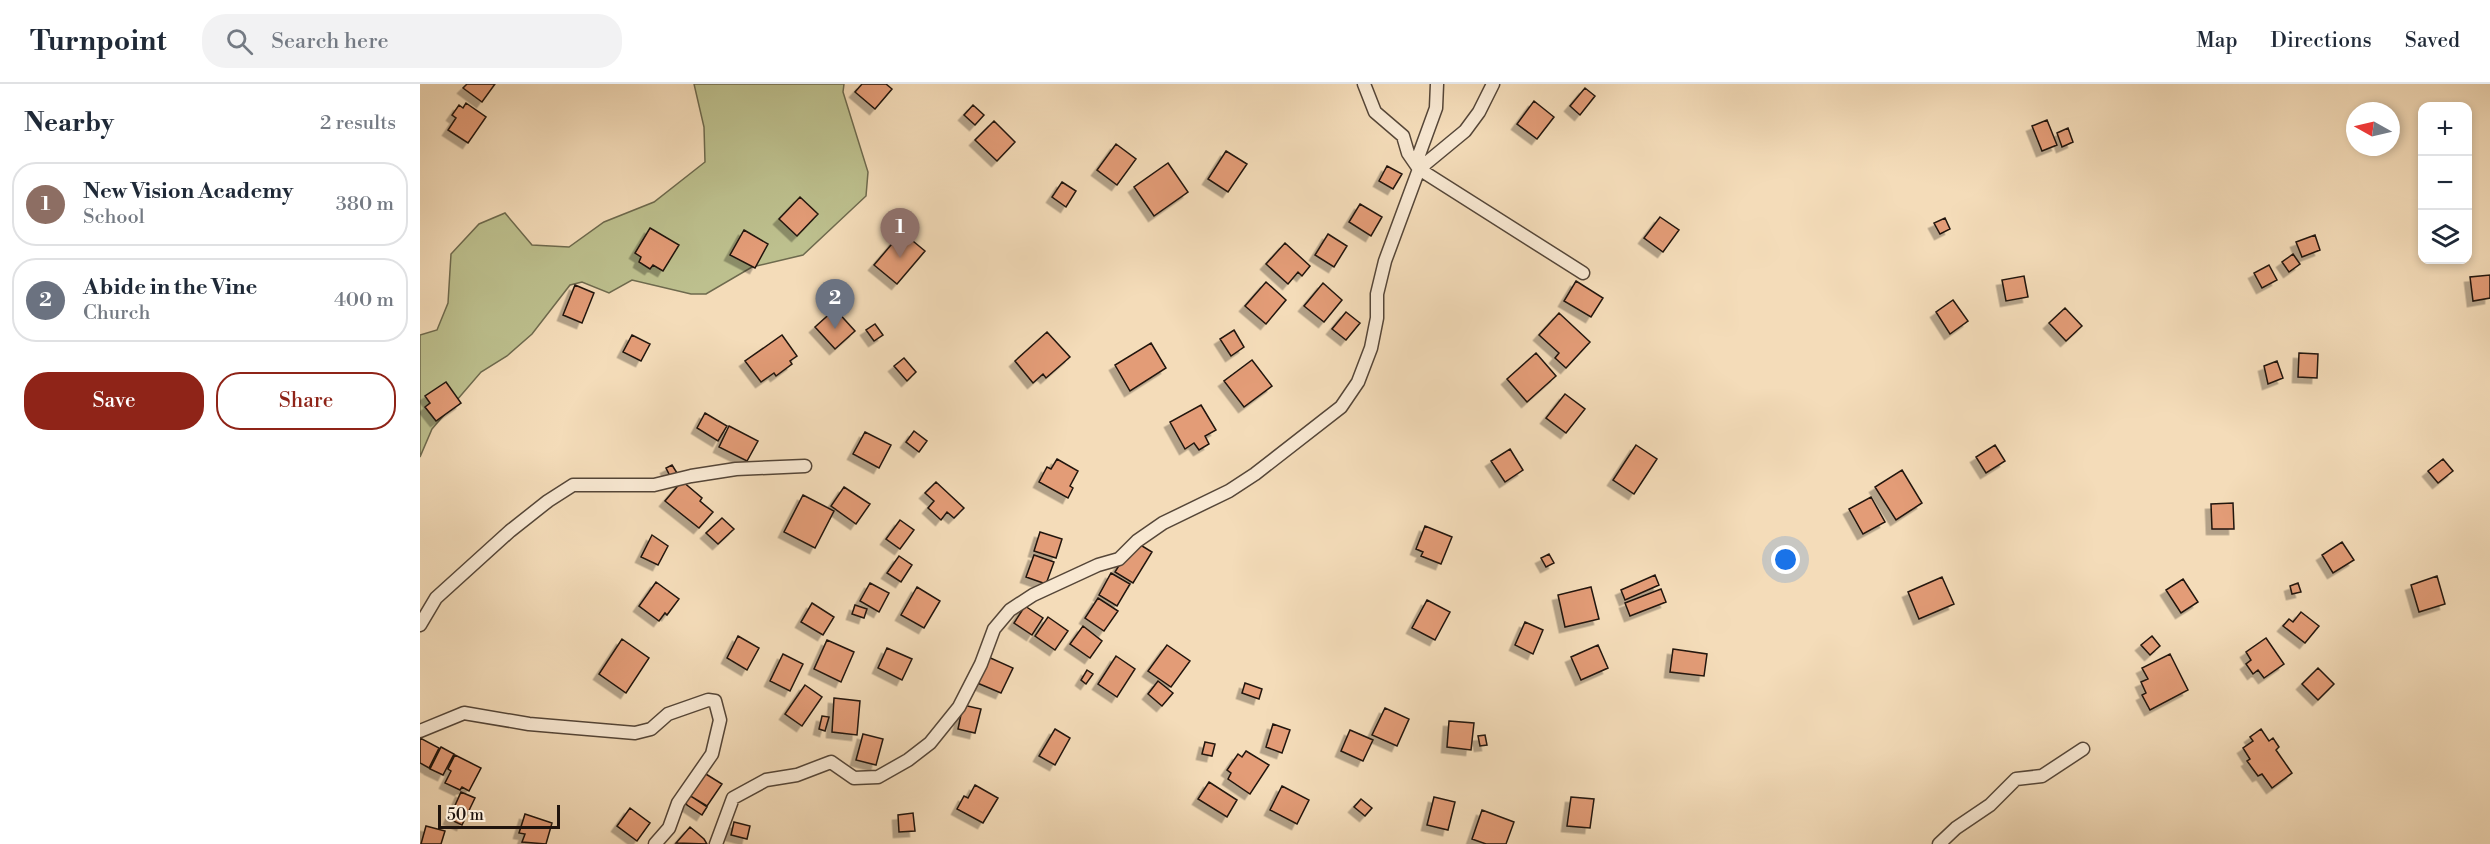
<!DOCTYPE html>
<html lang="en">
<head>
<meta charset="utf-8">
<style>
  :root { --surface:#fff; --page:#f2f2f3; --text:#1f2937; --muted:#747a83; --line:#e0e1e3; --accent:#8f2418 }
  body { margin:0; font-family:"Libre Bodoni",serif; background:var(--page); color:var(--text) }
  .controls { position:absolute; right:18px; top:18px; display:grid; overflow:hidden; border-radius:12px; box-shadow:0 3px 9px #0003 }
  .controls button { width:54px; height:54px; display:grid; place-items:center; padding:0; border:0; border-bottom:2px solid var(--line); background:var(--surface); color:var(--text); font:30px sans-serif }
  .compass { position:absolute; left:1926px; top:18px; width:54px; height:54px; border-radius:50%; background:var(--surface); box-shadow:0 3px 9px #0003; rotate:278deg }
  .scale { position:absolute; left:18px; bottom:15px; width:122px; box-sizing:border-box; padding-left:6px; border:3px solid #20140d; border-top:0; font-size:16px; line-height:21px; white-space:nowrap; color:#20140d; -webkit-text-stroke:4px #f8e8d2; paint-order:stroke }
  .you { position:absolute; left:1366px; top:476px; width:21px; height:21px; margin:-15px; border:4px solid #fff; border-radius:50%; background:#1a73e8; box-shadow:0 0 0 9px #1a73e833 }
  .badge { display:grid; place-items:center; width:39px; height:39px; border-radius:50%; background:var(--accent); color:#fff; font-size:20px; font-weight:700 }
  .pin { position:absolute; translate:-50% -50px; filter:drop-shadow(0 2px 3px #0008) }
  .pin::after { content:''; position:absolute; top:32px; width:21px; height:18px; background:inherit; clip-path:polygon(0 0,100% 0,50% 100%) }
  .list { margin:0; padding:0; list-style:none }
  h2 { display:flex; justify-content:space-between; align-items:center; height:78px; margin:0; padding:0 24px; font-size:26px }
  h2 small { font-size:20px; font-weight:400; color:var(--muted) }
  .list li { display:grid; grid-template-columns:39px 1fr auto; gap:18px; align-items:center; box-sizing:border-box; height:84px; margin:0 12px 12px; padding:0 12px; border:2px solid var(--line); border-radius:24px }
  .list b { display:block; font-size:22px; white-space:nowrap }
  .list p { margin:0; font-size:20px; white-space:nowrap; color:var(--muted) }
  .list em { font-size:20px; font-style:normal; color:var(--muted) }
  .actions { display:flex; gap:12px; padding:18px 24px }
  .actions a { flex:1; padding:14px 0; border:2px solid var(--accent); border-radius:24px; text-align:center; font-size:21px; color:var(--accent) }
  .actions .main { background:var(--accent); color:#fff }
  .icon { flex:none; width:33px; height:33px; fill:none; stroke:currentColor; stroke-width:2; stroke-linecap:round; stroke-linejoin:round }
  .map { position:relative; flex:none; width:2070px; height:760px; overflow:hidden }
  header { display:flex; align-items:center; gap:36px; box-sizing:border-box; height:84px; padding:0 30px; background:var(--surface); border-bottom:2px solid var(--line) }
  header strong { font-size:28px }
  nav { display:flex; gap:33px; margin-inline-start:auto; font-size:21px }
  .search { width:420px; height:54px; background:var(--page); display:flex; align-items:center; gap:15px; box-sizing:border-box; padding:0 21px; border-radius:24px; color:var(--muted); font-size:22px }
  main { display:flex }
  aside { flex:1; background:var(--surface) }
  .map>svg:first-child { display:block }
</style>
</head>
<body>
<header>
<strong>Turnpoint</strong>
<div class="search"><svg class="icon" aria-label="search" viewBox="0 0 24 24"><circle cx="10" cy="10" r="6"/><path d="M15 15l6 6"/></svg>Search here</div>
<nav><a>Map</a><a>Directions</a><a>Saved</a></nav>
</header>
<main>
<aside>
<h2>Nearby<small>2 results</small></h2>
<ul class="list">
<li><span class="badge" style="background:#8d6e63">1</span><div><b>New Vision Academy</b><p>School</p></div><em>380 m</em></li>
<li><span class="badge" style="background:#6b7280">2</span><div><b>Abide in the Vine</b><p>Church</p></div><em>400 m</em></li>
</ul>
<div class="actions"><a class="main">Save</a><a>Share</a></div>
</aside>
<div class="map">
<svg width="2070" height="760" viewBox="0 0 2070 760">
  <defs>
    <filter id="shadow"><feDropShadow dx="-5.5" dy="5.5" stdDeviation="0" flood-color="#0004"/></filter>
  </defs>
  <rect width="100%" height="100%" fill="#f4dcb9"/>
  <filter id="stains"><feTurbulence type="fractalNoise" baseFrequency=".00333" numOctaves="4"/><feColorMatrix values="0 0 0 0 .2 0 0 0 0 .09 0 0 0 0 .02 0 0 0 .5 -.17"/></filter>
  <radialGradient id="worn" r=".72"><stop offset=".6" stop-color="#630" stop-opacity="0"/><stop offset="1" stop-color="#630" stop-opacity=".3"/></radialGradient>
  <path fill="#bdc08e" stroke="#6e6a4e" stroke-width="1.5" d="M274,0H424L423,8L448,88L446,112L383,171L332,183L286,210H271L212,196L189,209L162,198L150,201L112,250L87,272L61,288L12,345L0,373V251L17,246L28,219L31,170L59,140L85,129L112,161L149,163L184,138L234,118L285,78L284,43Z"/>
  <path fill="#e39c77" stroke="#20140d" stroke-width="1.5" filter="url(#shadow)" d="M47,0H75L62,18L43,4Z
    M442,0H466L472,5L455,25L435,8Z
    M1165,4L1175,12L1160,31L1150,22Z
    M1114,17L1134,33L1117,55L1097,40Z
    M46,19L66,33L48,59L28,46L36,34L32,31L39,21L43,24Z
    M553,21L564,31L555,41L544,31Z
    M1627,36L1637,61L1622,67L1612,42Z
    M574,37L595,58L577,77L555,56Z
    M1648,44L1653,58L1642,63L1637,49Z
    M696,60L716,75L697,101L677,86Z
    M806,67L827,80L808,108L788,95Z
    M748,79L768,108L734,132L714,103Z
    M967,82L982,90L973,105L959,97Z
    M642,98L656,107L646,123L632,113Z
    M380,113L398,130L377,152L359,135Z
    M940,120L962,133L951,152L929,138Z
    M1240,133L1259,146L1243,168L1224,154Z
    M1525,134L1530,145L1520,150L1514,139Z
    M230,144L259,161L243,187L233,181L230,185L219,178L221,173L215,169Z
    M324,146L348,160L335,184L310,171Z
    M482,148L505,167L477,200L454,181Z
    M908,150L927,162L914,183L895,171Z
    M1895,151L1900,166L1882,173L1876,158Z
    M865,159L890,182L882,192L878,188L868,200L846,180Z
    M1873,170L1880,180L1869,188L1862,178Z
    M1849,181L1857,196L1842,204L1834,189Z
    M2070,191V214L2053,217L2050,193Z
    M1604,192L1608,213L1586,217L1582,196Z
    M1156,197L1183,214L1171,233L1144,217Z
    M846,198L866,216L846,240L825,222Z
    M903,199L922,216L904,238L884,222Z
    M155,201L174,209L162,239L143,231Z
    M1533,216L1548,237L1530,250L1516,228Z
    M1645,224L1662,242L1646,257L1629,239Z
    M415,225L435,247L415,265L395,243Z
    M926,228L940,239L926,256L912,245Z
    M1139,229L1170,258L1146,284L1135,274L1139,269L1119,251Z
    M455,240L463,251L454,257L446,246Z
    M814,246L824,263L811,272L800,255Z
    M627,248L650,273L626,294L623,290L613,299L595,277Z
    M212,251L230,260L221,277L203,268Z
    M362,251L377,272L370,277L372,280L356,292L354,289L341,298L325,277Z
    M731,259L746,284L710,307L695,281Z
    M1116,269L1136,292L1107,318L1087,295Z
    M1879,269L1898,270L1897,294L1878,293Z
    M484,274L496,288L487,297L474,282Z
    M832,276L852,302L824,323L804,297Z
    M1857,277L1863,294L1848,300L1844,282Z
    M26,298L41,319L16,337L5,323L10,319L5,312Z
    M1145,310L1165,325L1146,349L1126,334Z
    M781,321L796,346L785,352L789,360L779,366L774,359L765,365L750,338Z
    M285,329L307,342L298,357L277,344Z
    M309,342L338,357L327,377L299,363Z
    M494,347L507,357L499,368L486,358Z
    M445,348L471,361L459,384L433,370Z
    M1216,361L1237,375L1214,410L1193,396Z
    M1575,361L1585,377L1566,389L1556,373Z
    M1090,365L1103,386L1085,398L1071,377Z
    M637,375L658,387L650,402L653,404L648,414L619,398L627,383L631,385Z
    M2023,375L2033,387L2018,399L2008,387Z
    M252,381L257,389L250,392L246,384Z
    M1482,386L1502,419L1476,436L1455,403Z
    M262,397L282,414L280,417L293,428L279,444L245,417Z
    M516,398L544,424L534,434L527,428L521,436L508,424L514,417L505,409Z
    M424,403L450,420L436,440L411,422Z
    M383,411L414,427L395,464L364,448Z
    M1451,413L1465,438L1443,450L1429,425Z
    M1813,419L1814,445H1792L1791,420Z
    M302,434L314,445L298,460L286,449Z
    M480,436L494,446L480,465L466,455Z
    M1005,442L1032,453L1021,480L1001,472L1003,468L996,465Z
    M620,448L642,455L636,474L614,467Z
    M232,451L248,462L238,481L221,473Z
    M714,457L732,468L713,499L695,488Z
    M1922,458L1934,476L1913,489L1902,471Z
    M1129,470L1134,479L1126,483L1121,474Z
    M614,471L634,478L626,500L606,493Z
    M479,472L492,481L481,498L467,489Z
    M691,489L710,500L697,522L679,511Z
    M1235,491L1239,501L1205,516L1201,506Z
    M2017,492L2025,520L1999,528L1991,501Z
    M1522,493L1534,520L1499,535L1488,508Z
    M1763,495L1778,518L1761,529L1746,506Z
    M236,498L259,515L247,531L245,529L239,537L219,522Z
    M450,499L469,509L459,528L440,517Z
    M1878,499L1881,508L1872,510L1870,502Z
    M497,503L520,517L504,544L481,531Z
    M1171,503L1179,535L1145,543L1138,511Z
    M1241,505L1246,518L1210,532L1205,519Z
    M678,514L698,527L684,547L665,534Z
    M1007,516L1030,528L1015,556L992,544Z
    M392,519L414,533L403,551L381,538Z
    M435,521L447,525L444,534L432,530Z
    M605,522L623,534L612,551L594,539Z
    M1881,528L1899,542L1885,559L1863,542L1869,535L1873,538Z
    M628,533L648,547L635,566L615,552Z
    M1105,538L1123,546L1113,570L1095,561Z
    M663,542L682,557L670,574L650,560Z
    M318,552L339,564L327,586L307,574Z
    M1732,552L1740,562L1730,571L1721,561Z
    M1846,554L1864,580L1844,594L1838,586L1833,590L1826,580L1831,576L1826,568Z
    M202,555L229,574L206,609L179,590Z
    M407,556L434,568L421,598L394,585Z
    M747,561L770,577L751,603L728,587Z
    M1178,561L1188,584L1161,596L1151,573Z
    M467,564L492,575L482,596L458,584Z
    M1253,565L1287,570L1284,592L1250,588Z
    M363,570L383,580L370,607L350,597Z
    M1750,570L1768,606L1730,626L1722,611L1726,609L1721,598L1728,595L1722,584Z
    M566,572L593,584L581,609L555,598Z
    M696,572L715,585L697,613L678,600Z
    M1898,584L1914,600L1898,616L1882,600Z
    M667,586L673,590L666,600L661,596Z
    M738,597L753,609L742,622L728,610Z
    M825,599L842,605L839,615L822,609Z
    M385,601L402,613L382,642L365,630Z
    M414,614L440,617L437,651L412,648Z
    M543,621L561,625L555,649L538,645Z
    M965,624L989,635L977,662L952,651Z
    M402,632L409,633L405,647L399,645Z
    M1029,637L1054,639L1051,666L1027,663Z
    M853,640L870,646L862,669L846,663Z
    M635,645L650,654L635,681L619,672Z
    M1841,645L1849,657L1853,654L1859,663L1856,666L1872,689L1852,704L1842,690L1838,692L1827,677L1830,675L1823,664L1833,657L1830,653Z
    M930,646L953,656L943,677L921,667Z
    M443,650L463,655L456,681L436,676Z
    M1065,651L1067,661L1060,662L1058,652Z
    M0,654L19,664L9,684L0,679Z
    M785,658L795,660L792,672L782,670Z
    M21,663L34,670L23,691L10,685Z
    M826,667L849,681L830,710L808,695L811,689L807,686L818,670L822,673Z
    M35,671L61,684L49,707L42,703L40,706L25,699L31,687L28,685Z
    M281,687L302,700L287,722L267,710Z
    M789,698L817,716L807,733L778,715Z
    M555,701L578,714L563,739L537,725L544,712L548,714Z
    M862,702L889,716L877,740L850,726Z
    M41,708L55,714L42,741L29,735Z
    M269,711L287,723L282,731L267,721L265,718Z
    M1014,713L1035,718L1028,746L1007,741Z
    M1151,713L1174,715L1170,744L1147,742Z
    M941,715L952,724L945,732L934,723Z
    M210,724L230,739L217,757L197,742Z
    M1062,726L1094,738L1086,760H1066L1052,755Z
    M493,729L495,747L479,748L478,731Z
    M105,730L132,739L126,760L102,758L105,750L99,749Z
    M314,738L330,742L327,755L311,751Z
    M6,742L25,747L21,760H1Z
    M270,743L284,755L287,760L256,759Z"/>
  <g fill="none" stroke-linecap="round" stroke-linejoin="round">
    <g stroke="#554638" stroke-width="15">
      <path id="minor" d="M944,0L955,28L983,52L988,69L999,85L1163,189
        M996,79L1016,24L1017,0
        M0,541L16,514L90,447L128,417L153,401H234L271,392L316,385L385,382
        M0,647L44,629L109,640L215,649L231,645L248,630L288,616L295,617L300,636L292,670L258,719L249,744L235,760
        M296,760L313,714L346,696L377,691L411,678L434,694L458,693L488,676L510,659L539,623L561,580L574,545L590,526L613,511L678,481L699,475L717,457L743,439L809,407L835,390L921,323L938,298L951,264L957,234V210L965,177L999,85L1045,47L1059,28L1073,0
        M1519,760L1536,744L1570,721L1596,695L1622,692L1663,665"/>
    </g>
    <use href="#minor" stroke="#f8e8d2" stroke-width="12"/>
  </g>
  <rect width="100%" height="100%" filter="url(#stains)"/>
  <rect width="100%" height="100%" fill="url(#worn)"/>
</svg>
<div class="controls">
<button>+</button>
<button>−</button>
<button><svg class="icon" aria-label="layers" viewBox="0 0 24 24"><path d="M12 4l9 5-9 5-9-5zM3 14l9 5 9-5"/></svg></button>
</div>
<svg class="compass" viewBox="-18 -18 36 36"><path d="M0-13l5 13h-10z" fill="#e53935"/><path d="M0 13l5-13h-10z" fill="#747a83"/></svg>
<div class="scale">50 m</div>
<div class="you"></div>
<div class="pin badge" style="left:480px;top:174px;background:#8d6e63">1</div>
<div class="pin badge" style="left:415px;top:245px;background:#6b7280">2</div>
</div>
</main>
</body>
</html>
